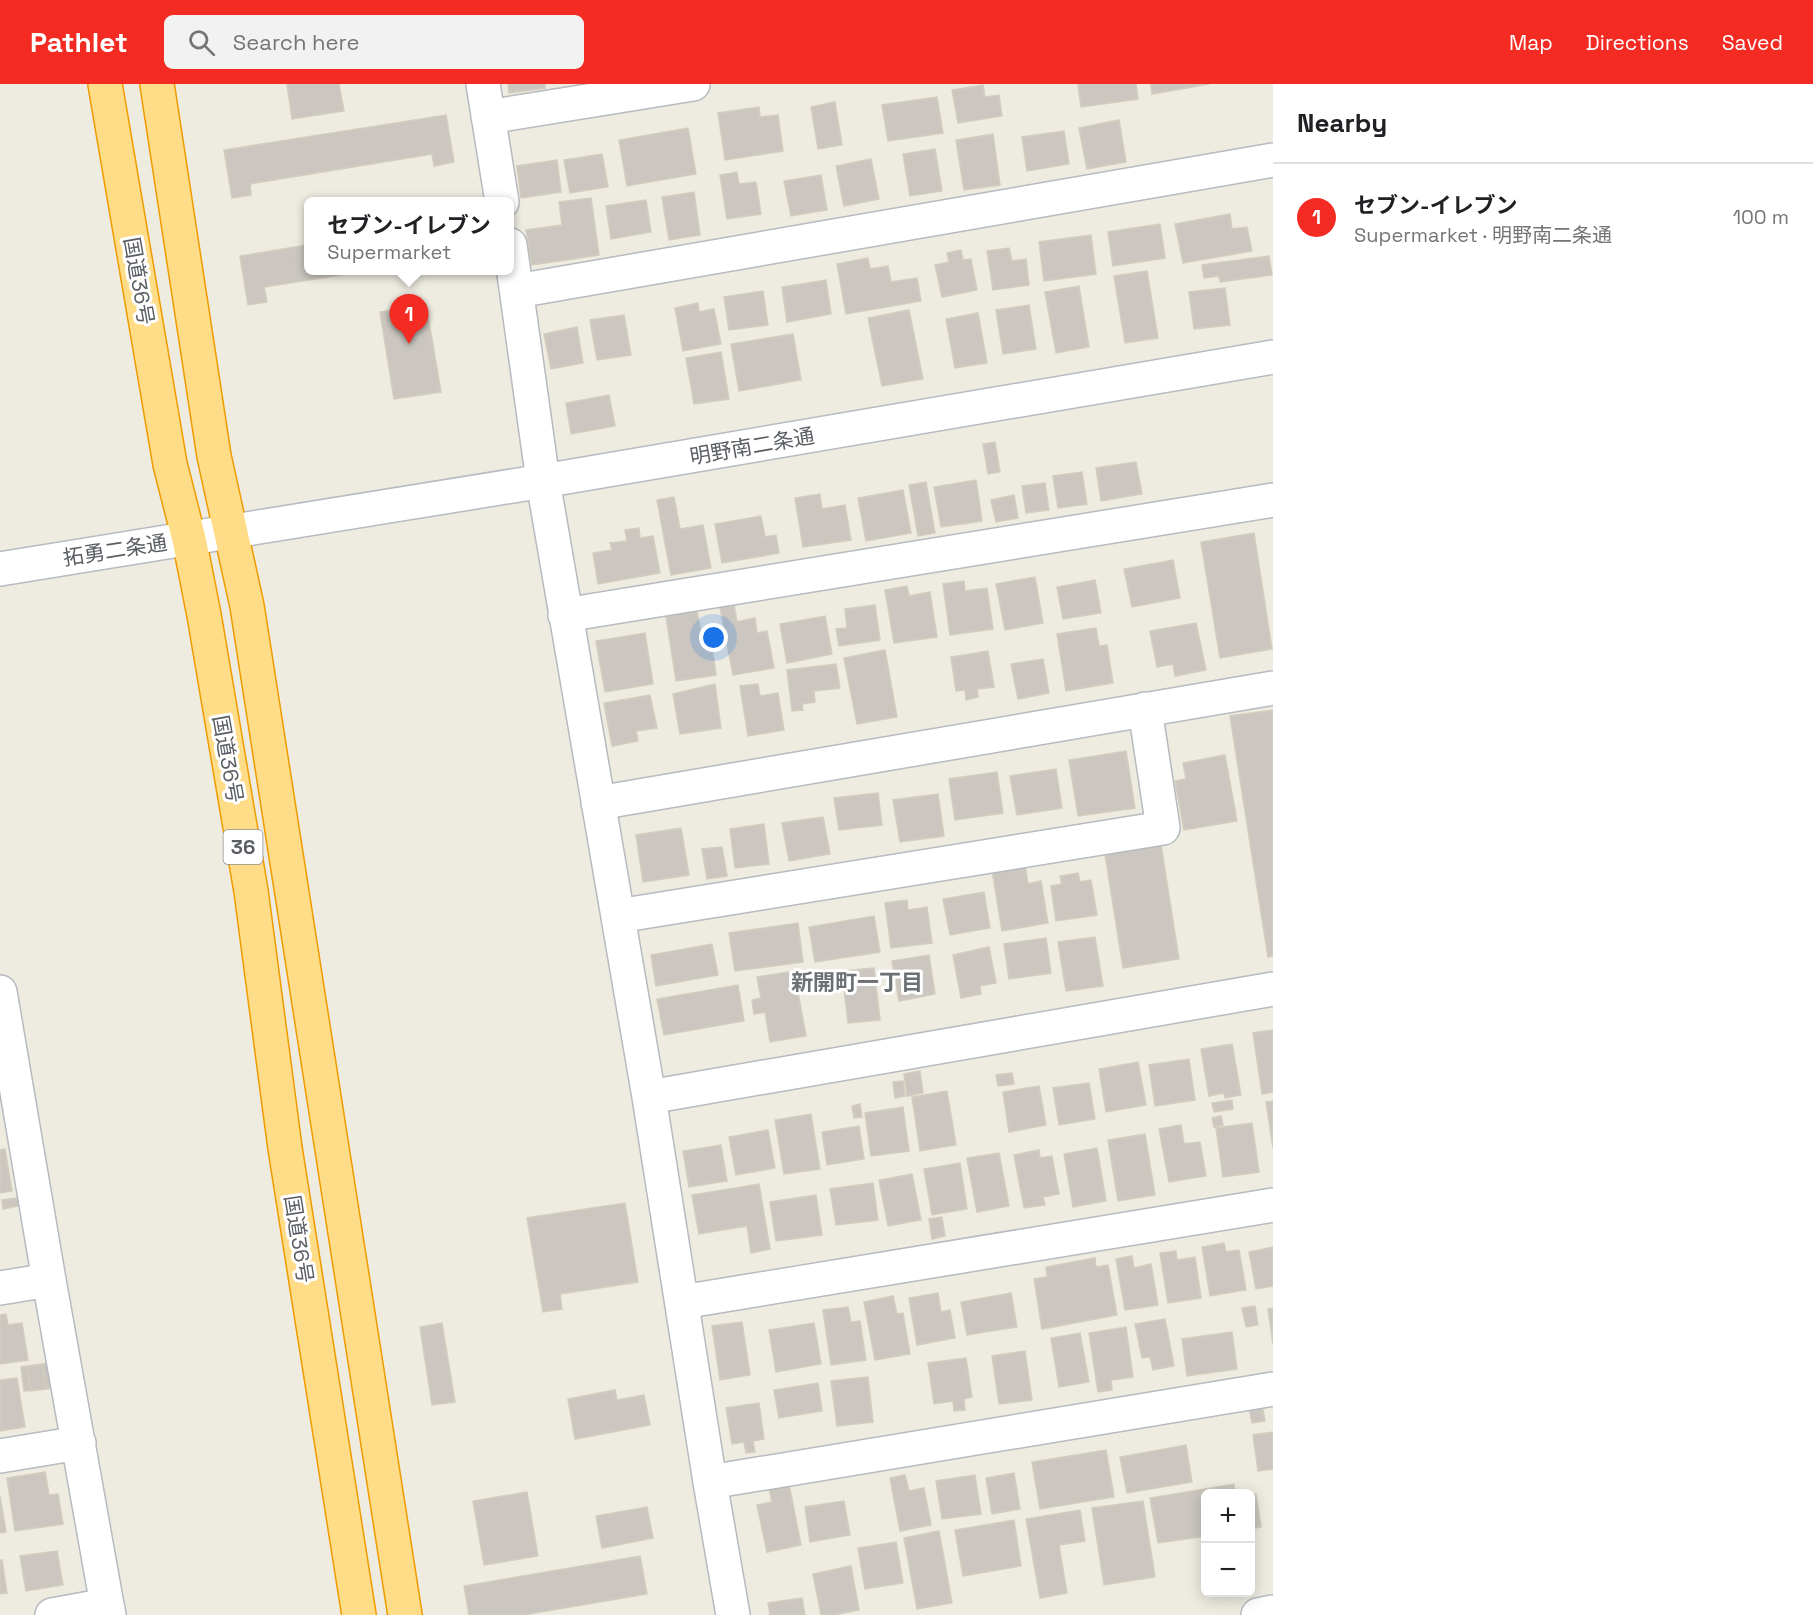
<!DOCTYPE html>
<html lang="en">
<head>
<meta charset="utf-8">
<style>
  :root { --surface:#fff; --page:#f2f2f2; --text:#202124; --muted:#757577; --line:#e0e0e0; --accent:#f32b22 }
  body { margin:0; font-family:"Space Grotesk","Noto Sans JP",sans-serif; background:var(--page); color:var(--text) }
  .controls { position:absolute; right:18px; bottom:18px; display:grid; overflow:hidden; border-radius:9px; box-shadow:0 3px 15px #0003 }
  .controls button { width:54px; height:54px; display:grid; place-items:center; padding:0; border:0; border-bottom:2px solid var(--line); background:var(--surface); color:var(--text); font:30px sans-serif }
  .you { position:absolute; left:714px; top:554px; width:21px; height:21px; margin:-15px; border:4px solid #fff; border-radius:50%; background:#1a73e8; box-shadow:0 0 0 9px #1a73e833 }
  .badge { display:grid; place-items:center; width:39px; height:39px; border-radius:50%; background:var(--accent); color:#fff; font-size:20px; font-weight:700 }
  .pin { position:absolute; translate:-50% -50px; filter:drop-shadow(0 2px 3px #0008) }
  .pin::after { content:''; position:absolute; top:32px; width:21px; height:18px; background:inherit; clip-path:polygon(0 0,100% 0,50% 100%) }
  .popup { position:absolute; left:304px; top:113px; width:210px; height:78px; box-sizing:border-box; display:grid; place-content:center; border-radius:9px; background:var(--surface); filter:drop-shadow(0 2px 4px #0005); font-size:20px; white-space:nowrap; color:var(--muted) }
  .popup b { font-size:22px; color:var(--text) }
  .popup::after { content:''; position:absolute; left:50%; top:100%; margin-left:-12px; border:12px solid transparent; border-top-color:var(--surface) }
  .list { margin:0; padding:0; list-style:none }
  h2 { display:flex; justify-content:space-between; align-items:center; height:78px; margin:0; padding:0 24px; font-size:26px }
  h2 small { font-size:20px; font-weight:400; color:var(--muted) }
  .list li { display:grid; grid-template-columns:39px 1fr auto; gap:18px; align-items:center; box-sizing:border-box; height:108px; padding:0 24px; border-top:2px solid var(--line) }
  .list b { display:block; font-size:22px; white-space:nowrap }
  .list p { margin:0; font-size:20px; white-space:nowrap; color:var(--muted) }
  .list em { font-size:20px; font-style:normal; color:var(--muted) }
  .icon { flex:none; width:33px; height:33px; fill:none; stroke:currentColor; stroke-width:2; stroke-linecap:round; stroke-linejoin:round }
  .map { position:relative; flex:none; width:1273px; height:1531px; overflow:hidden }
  header { display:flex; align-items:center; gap:36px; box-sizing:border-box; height:84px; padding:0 30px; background:var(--accent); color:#fff }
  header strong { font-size:28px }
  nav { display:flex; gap:33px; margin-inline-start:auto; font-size:21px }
  .search { width:420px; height:54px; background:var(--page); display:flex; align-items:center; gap:15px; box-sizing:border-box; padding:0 21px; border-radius:9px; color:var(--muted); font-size:22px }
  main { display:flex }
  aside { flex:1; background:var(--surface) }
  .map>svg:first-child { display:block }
</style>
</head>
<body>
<header>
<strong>Pathlet</strong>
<div class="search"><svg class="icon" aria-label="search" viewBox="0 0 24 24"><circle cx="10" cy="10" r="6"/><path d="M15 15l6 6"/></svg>Search here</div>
<nav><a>Map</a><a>Directions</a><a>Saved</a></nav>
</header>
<main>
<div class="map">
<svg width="1273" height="1531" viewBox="0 0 1273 1531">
  <rect width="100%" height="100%" fill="#eeebe1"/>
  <path fill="#cbc7c0" stroke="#d3ccbf" stroke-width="1.5" d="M287,0H339L344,27L292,35Z
    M508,0H545V4L509,9Z
    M1078,0H1136L1138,15L1081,23Z
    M1151,0H1209L1152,10Z
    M983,1L985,13L999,11L1002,32L958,39L952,6Z
    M937,13L943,49L888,57L882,21Z
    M835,18L842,61L818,65L811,23Z
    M759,23L760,33L778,31L783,67L725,76L718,29Z
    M446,31L454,78L434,82L432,70L250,100L251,111L232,114L224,66Z
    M1119,36L1126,78L1087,85L1079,44Z
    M688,44L696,90L627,102L619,56Z
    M1064,47L1069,80L1027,87L1022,53Z
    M993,50L1000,101L964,106L956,56Z
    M935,65L942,107L910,112L903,70Z
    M602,70L608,103L570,109L564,76Z
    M871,75L879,115L844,122L836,82Z
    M557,76L561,108L521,114L517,82Z
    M737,88L739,100L756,98L761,130L727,135L720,91Z
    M821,91L827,126L791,132L784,97Z
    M694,108L700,151L669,156L662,113Z
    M591,114L599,171L532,181L526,146L562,141L559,118Z
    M646,116L651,148L611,155L606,122Z
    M1230,130L1232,145L1247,143L1252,167L1183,179L1175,140Z
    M1160,140L1165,174L1113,182L1108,148Z
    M1091,151L1096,190L1044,197L1039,158Z
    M308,161V186H372L264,203L267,218L248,221L240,172Z
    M1009,164L1012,177L1026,175L1029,201L993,206L987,167Z
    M961,166L963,176L971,175L977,206L942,213L935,181L949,178L947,169Z
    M1269,172L1272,191L1220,198L1219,192L1204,194L1202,181Z
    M868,174L870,185L888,182L891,198L917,194L921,217L846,230L837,180Z
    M1147,187L1158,254L1125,259L1114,192Z
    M826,196L831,230L787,238L782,203Z
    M1079,202L1089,263L1056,269L1045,208Z
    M1225,204L1230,241L1194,245L1189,208Z
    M763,207L768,241L729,246L724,213Z
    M698,219L699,228L714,225L721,260L683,267L675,224Z
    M426,220L441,308L394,315L380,228Z
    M1029,221L1036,265L1003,270L996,226Z
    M909,226L923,295L882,302L868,234Z
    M978,229L987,279L955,284L946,235Z
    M624,231L631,271L597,276L590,236Z
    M577,243L583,279L551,285L544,250Z
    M793,250L801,296L739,307L731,260Z
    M721,268L729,315L694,320L686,274Z
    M609,311L615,342L571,350L566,319Z
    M995,358L1000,388L988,390L983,360Z
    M1136,378L1142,410L1101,417L1096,384Z
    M1082,388L1087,420L1058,424L1053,392Z
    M976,396L982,437L941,443L934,403Z
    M926,398L935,449L918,452L909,401Z
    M1045,399L1049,426L1026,429L1022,402Z
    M903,406L911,449L866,457L858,414Z
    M820,410L822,425L845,421L851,456L803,463L795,414Z
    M1014,411L1018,434L996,438L991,416Z
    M674,413L680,445L703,441L711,484L671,491L657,416Z
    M761,432L765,453L776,451L779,469L722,479L715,440Z
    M639,444L640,454L653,452L660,489L598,500L593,469L612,466L610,459L627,457L625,446Z
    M1254,449L1272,565L1220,574L1201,458Z
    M1173,476L1180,514L1132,523L1124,485Z
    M1035,493L1043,539L1005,546L996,500Z
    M1095,496L1101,529L1063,535L1057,503Z
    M964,497L965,507L987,504L993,545L950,551L943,500Z
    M907,502L909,512L930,508L937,553L894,559L885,506Z
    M734,520L737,538L755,534L757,549L767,547L774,584L733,591L720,523Z
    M875,521L880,556L839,562L836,545L847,544L845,525Z
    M697,527L701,549L710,548L716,591L676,597L666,532Z
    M825,532L832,570L787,579L780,540Z
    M1196,539L1206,586L1175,592L1173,580L1157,583L1150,547Z
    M1096,544L1099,562L1107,561L1113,599L1066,607L1057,550Z
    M645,549L653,600L605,608L596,557Z
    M885,566L897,633L857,640L844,574Z
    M988,567L994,603L977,605L978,613L966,616L965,606L956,607L951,573Z
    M1043,575L1049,609L1018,615L1011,580Z
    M836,580L840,604L814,607L815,618L802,620L803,626L792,627L787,586Z
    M715,600L721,644L680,650L673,610Z
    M758,600L760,612L778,609L784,646L748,652L740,602Z
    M650,611L657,644L636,647L638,657L612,662L604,619Z
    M1273,626V872L1268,873L1230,632Z
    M1126,667L1135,724L1078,732L1069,676Z
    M1225,671L1237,737L1184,746L1175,697L1186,695L1183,679Z
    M1056,685L1062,724L1017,731L1010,692Z
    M997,688L1003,729L955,736L949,695Z
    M878,709L882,741L839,746L834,714Z
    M938,710L944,752L900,758L893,716Z
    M823,733L830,770L789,777L782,739Z
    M764,740L769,780L735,784L730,745Z
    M681,744L689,791L643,798L636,751Z
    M1161,761L1179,875L1123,884L1105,770Z
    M722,763L727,792L707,795L702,765Z
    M1025,780L1028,800L1041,797L1048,839L1002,847L992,786Z
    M1078,789L1080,798L1091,796L1097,831L1056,837L1051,802L1062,800L1060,792Z
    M984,808L990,844L950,851L943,815Z
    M907,816L908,826L927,823L932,859L891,864L885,819Z
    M874,832L880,868L815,878L809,843Z
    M798,839L803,878L735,887L729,849Z
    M1095,853L1103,902L1066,907L1058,858Z
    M1046,854L1051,889L1009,895L1004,860Z
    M712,860L718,891L656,902L651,871Z
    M989,863L996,899L980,902L981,910L961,914L953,871Z
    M929,871L935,910L899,917L892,877Z
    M874,884L880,936L848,939L842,887Z
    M794,887L806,952L770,958L765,928L754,930L752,916L761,914L757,893Z
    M738,901L744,937L664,951L657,915Z
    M1273,946V1008L1262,1010L1253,949Z
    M1232,960L1241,1011L1225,1014L1224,1009L1209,1012L1201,965Z
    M1189,975L1195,1016L1155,1022L1149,981Z
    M1138,978L1146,1021L1106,1028L1099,985Z
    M920,987L923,1009L907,1012L904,990Z
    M1012,989L1014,1000L998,1002L996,991Z
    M903,997L905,1012L895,1014L893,998Z
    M1089,999L1095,1035L1059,1041L1053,1004Z
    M1039,1002L1046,1041L1009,1048L1003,1008Z
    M947,1007L956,1061L920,1067L912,1013Z
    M1232,1016L1233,1025L1214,1028L1212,1019Z
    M1273,1017V1064L1266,1018Z
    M860,1020L862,1033L854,1034L852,1022Z
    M903,1023L909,1067L871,1072L865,1029Z
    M811,1030L820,1085L784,1090L775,1036Z
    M1221,1032L1223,1041L1214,1043L1212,1034Z
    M1252,1039L1259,1088L1223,1093L1216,1044Z
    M1181,1041L1184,1060L1200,1058L1206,1092L1169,1098L1159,1045Z
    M859,1042L864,1075L827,1081L822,1048Z
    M768,1046L775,1084L736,1091L729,1053Z
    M1145,1050L1155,1111L1118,1117L1108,1056Z
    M721,1061L727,1097L689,1103L683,1067Z
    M1097,1064L1106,1117L1073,1123L1064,1070Z
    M5,1065L12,1107L0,1109V1066Z
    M1039,1066L1040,1074L1052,1072L1059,1110L1043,1113L1045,1121L1024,1124L1014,1071Z
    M999,1069L1009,1122L977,1128L967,1074Z
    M960,1079L967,1125L932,1131L924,1085Z
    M912,1090L921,1136L888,1142L879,1096Z
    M873,1099L878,1136L836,1141L830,1105Z
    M759,1100L770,1165L751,1169L747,1142L699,1150L692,1111Z
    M816,1111L822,1151L776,1157L770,1118Z
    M17,1114L18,1122L3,1125L2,1116Z
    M625,1119L638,1198L560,1210L562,1225L543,1228L527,1134Z
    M942,1133L945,1152L932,1155L929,1135Z
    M1224,1159L1226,1168L1239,1166L1246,1206L1210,1212L1202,1163Z
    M1273,1163V1202L1256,1205L1249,1168Z
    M1176,1167L1177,1176L1195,1173L1201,1214L1168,1219L1160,1169Z
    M1132,1172L1134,1184L1151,1180L1158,1221L1125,1226L1116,1175Z
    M1095,1174L1096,1183L1108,1181L1117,1231L1042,1245L1034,1195L1047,1193L1046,1183Z
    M938,1209L941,1228L950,1226L955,1254L917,1261L909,1214Z
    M1011,1209L1017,1243L967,1251L961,1218Z
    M893,1212L897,1230L903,1229L910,1270L875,1276L864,1218Z
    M1255,1222L1258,1241L1246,1243L1242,1224Z
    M848,1223L851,1238L860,1237L866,1276L831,1281L823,1226Z
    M1273,1224V1260L1268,1225Z
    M6,1230L8,1241L22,1239L28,1276L0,1280V1231Z
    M1165,1235L1174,1282L1153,1286L1150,1273L1142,1274L1135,1240Z
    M742,1238L750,1291L720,1296L712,1242Z
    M442,1239L455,1318L432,1321L420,1243Z
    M814,1239L821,1280L776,1288L769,1246Z
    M1126,1243L1133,1293L1111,1296L1112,1306L1098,1308L1089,1249Z
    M1232,1248L1237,1285L1187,1292L1182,1255Z
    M1080,1249L1089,1298L1059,1303L1051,1254Z
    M1025,1267L1032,1316L999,1320L992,1272Z
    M966,1274L972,1313L964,1315L965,1326L954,1327L953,1317L934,1320L928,1279Z
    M48,1279L52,1304L31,1307L27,1283Z
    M42,1280L46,1305L24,1307L21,1283Z
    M868,1293L873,1338L837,1342L831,1297Z
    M17,1294L25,1343L0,1347V1296Z
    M818,1299L822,1327L779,1334L774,1306Z
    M615,1306L617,1316L644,1311L650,1341L575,1355L568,1315Z
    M759,1319L764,1355L753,1357L755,1368L746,1369L744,1358L732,1360L726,1324Z
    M1262,1321L1265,1337L1252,1339L1249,1323Z
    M1273,1348V1385L1258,1387L1253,1351Z
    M1186,1361L1192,1398L1127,1409L1120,1373Z
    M1106,1366L1114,1413L1040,1425L1032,1378Z
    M45,1388L49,1411L58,1410L63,1440L15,1447L7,1394Z
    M1014,1389L1020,1425L992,1430L986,1394Z
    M905,1391L909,1407L924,1404L931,1441L900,1447L890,1394Z
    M975,1391L981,1430L942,1435L936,1397Z
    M789,1400L801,1461L767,1468L757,1421L772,1418L769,1404Z
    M1234,1400L1235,1410H1206V1452L1158,1459L1150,1414Z
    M527,1408L538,1472L484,1481L473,1417Z
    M1256,1410L1261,1443L1250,1445V1411Z
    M0,1412L6,1448L0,1449Z
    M844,1417L850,1451L810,1458L805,1423Z
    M1143,1417L1155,1493L1104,1501L1092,1424Z
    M647,1423L653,1454L602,1464L596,1432Z
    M1080,1426L1085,1457L1059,1461L1067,1509L1040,1514L1026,1435Z
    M1014,1436L1021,1482L963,1492L955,1446Z
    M939,1447L952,1519L917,1525L904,1454Z
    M896,1458L903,1499L865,1505L858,1464Z
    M57,1467L63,1501L26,1507L20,1472Z
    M640,1472L647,1510L523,1531H469L464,1502Z
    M0,1476H2L7,1509L0,1510Z
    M851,1482L859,1526L833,1531H821L813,1490Z
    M802,1514L805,1531H770L768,1519Z"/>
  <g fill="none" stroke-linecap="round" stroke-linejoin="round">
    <g stroke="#b7babf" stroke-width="36">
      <path id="street" d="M483,0L502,118
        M488,33L693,0
        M510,161L543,397L649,1013L710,1398L733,1531
        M517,207L1273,76
        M565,531L1273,416
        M598,719L1273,604
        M618,832L1163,744L1145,625
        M0,908L49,1196L107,1521L52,1531
        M649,1013L1273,905
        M0,1204L49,1196
        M682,1218L1273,1121
        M0,1372L79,1359
        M710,1398L1273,1305"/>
    </g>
    <g stroke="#b7bbc1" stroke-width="36">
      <path id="secondary" d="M0,485L543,397L1273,273
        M107,1521L109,1531
        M1258,1531L1273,1528"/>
    </g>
    <g stroke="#ef9c00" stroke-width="36">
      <path id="highway" d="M105,0L170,380L189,455L204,531L251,807L285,1064L359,1531
        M157,0L214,372L247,522L405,1531"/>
    </g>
    <use href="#street" stroke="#fff" stroke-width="33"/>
    <use href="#secondary" stroke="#fff" stroke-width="33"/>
    <use href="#highway" stroke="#ffdc87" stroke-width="33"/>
  </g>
  <g text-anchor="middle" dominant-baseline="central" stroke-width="6" stroke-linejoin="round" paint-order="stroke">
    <rect fill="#fff" stroke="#8c8e92" stroke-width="1.5" x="223.5" y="746" width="39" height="34" rx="4.5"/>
    <g font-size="20" font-weight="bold" fill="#5a5e63">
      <text x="243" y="763">36</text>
    </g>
    <g font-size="21" fill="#5a5e63" stroke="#fff">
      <text transform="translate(139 197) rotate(80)">国道36号</text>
      <text transform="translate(752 362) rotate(-10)">明野南二条通</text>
      <text transform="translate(115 466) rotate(-9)">拓勇二条通</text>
      <text transform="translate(228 675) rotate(80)">国道36号</text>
      <text transform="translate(299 1155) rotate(81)">国道36号</text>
    </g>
    <g font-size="22" font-weight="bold" fill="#6b7075" stroke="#fff">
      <text x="857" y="898">新開町一丁目</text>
    </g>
  </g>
</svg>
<div class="controls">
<button>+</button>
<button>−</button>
</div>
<div class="you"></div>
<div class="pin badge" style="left:409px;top:260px">1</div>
<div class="popup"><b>セブン-イレブン</b>Supermarket</div>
</div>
<aside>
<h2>Nearby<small></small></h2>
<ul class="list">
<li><span class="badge">1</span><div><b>セブン-イレブン</b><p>Supermarket · 明野南二条通</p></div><em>100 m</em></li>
</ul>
</aside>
</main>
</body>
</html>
